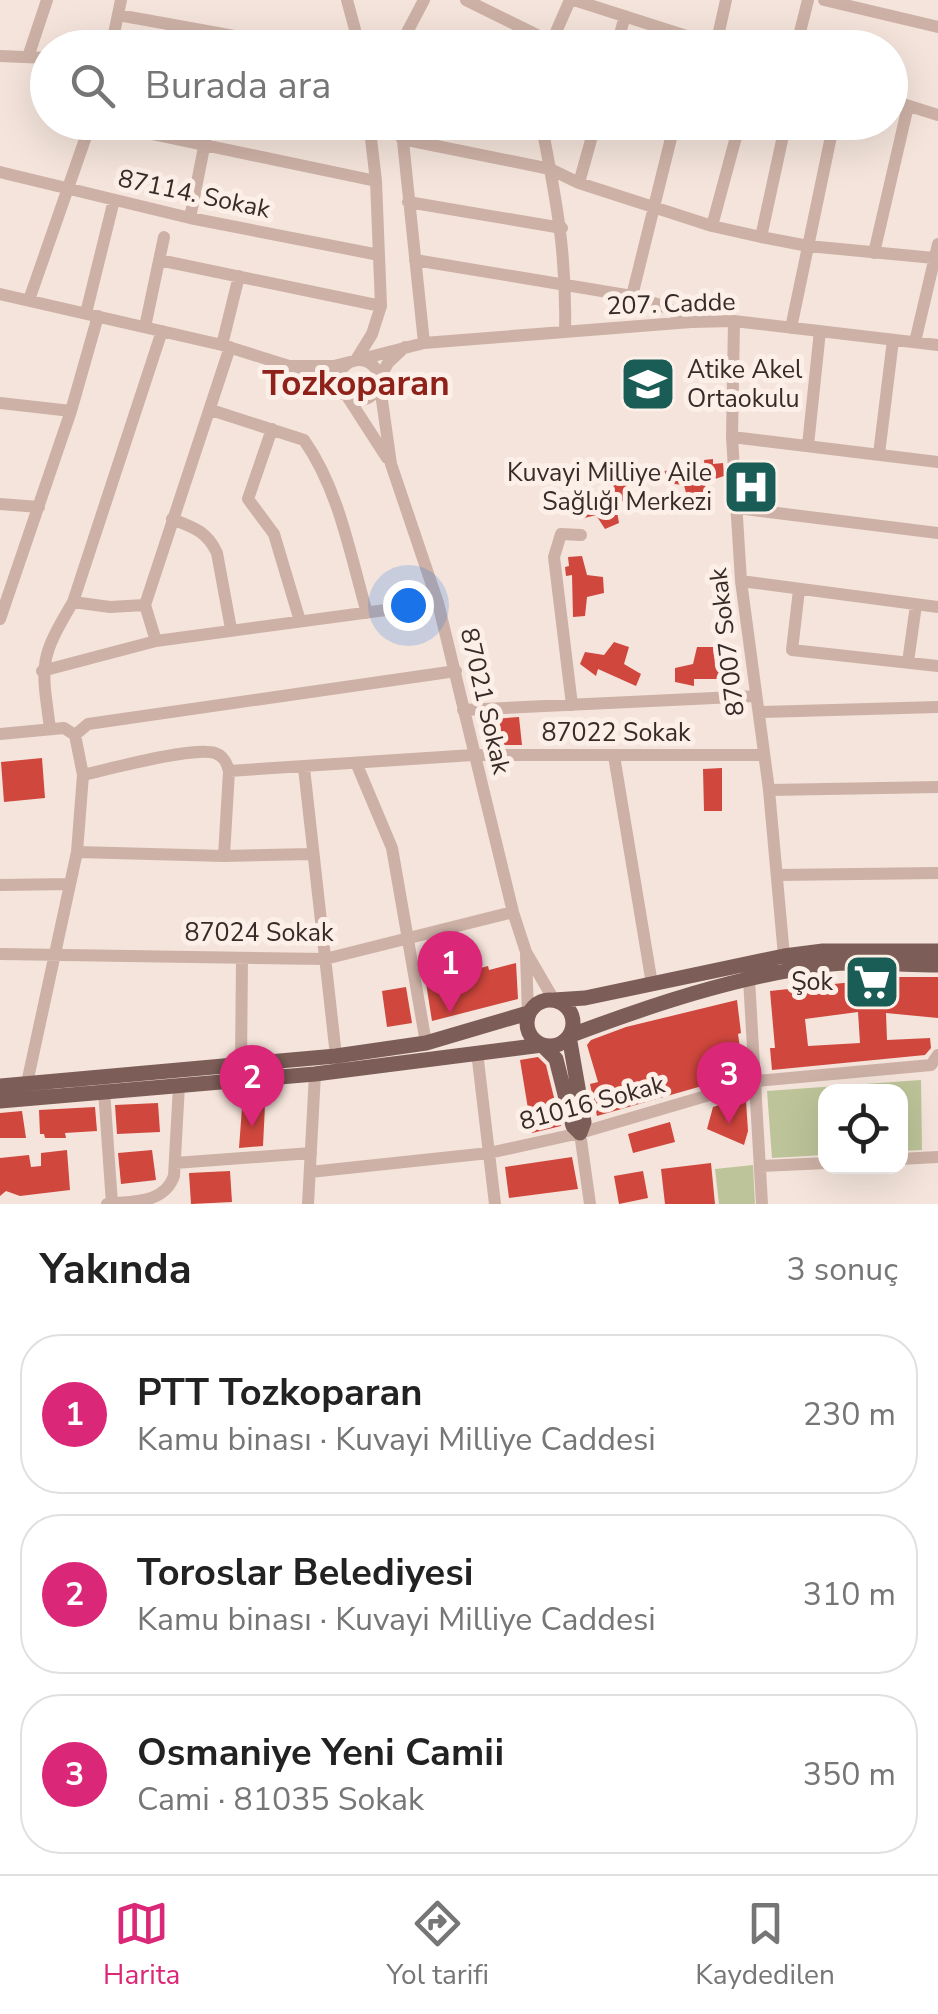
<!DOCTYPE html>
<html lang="tr">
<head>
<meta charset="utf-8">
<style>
  :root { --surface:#fff; --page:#f2f2f2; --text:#222; --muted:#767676; --line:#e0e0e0; --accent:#db2777 }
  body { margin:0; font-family:"Nunito Sans",sans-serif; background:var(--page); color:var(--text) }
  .controls { position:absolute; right:30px; bottom:30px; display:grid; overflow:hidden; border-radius:20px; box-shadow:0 10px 40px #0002 }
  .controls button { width:90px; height:90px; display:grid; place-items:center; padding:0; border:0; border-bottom:2px solid var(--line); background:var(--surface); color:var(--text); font:50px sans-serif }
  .you { position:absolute; left:408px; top:605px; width:35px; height:35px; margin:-25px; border:8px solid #fff; border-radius:50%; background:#1a73e8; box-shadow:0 0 0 15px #1a73e833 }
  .badge { display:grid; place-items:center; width:65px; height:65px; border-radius:50%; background:var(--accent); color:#fff; font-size:32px; font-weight:700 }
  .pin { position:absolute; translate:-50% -82px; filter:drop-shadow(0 2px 5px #0008) }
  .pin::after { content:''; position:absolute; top:52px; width:35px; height:30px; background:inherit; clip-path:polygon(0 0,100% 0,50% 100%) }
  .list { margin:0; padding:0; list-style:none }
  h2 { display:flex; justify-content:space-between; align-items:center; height:130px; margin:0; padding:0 40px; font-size:42px }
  h2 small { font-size:32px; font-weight:400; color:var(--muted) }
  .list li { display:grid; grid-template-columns:65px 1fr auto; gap:30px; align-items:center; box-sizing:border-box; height:160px; margin:0 20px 20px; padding:0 20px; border:2px solid var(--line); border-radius:40px }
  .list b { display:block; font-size:38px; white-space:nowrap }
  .list p { margin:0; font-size:32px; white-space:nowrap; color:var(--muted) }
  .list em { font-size:32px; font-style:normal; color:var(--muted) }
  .icon { flex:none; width:55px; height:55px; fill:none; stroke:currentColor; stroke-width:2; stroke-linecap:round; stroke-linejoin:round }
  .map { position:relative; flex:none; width:938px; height:1204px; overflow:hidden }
  .search { position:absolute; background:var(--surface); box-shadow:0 10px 40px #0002; left:30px; right:30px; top:30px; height:110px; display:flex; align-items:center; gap:25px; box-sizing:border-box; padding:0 35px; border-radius:55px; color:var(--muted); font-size:38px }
  .sheet { height:670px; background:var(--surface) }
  nav { display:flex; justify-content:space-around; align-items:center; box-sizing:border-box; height:140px; border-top:2px solid var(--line); background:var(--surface); font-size:28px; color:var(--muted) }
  nav a { display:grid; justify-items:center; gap:5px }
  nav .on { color:var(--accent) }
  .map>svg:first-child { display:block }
</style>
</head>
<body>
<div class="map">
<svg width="938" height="1204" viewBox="0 0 938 1204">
  <rect width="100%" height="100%" fill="#f4e4db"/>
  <path fill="#bdc499" d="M921,1080L922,1150L901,1151L900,1092H826L825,1155L772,1158L767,1091Z
    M753,1165L755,1204H719L715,1169Z"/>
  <path fill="#d0473d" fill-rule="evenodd" d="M713,459V464L723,463L724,476L706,482L704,499L688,501L684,485L665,483L663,471L705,468L704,460Z
    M615,482L617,486L626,483L631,495L616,506L619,523L605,529L596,515L577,520L571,509L610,493L607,486Z
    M582,556L587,575L603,577L604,593L587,597L585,616L573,617L572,575L566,576L565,567L569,566L568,557Z
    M614,642L629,647L624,664L641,674L636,686L598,669L596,676L580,664L585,652L604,655Z
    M697,647H713L715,664L735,666V679H694V686L675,682V668L693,664Z
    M519,717L522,745H499L493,719Z
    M42,758L45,798L4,802L1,762Z
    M722,768V811H704L703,769Z
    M516,963L518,999L432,1021L426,983L488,966L489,970Z
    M898,977H938V1018L886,1013L887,1040L930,1038L931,1048L925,1055L772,1070L770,1048H775L770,991ZM858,1012L860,1043L808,1046L805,1019Z
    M406,987L412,1023L387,1027L382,991Z
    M737,1000L741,1033L738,1034L744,1074L597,1116L590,1084L598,1082L587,1045L591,1040L626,1027Z
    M538,1057L546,1065L561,1126L532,1133L520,1060Z
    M734,1100L746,1101L748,1131L744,1145L707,1129L713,1107Z
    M158,1103L160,1132L117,1134L115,1105Z
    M265,1105L263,1146L239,1148L242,1108Z
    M95,1107L97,1131L65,1133L66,1138H45L44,1134H40L39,1110Z
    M22,1111L26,1138H0V1113Z
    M670,1122L675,1142L633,1153L628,1134Z
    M67,1150L70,1190L20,1196L6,1191L0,1196V1158L29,1155L31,1167L41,1166V1153Z
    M152,1150L156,1180L121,1184L118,1153Z
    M572,1157L578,1189L509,1198L505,1167Z
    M711,1163L715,1204H665L661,1169Z
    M230,1171L232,1202L191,1204L189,1173Z
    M643,1171L648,1198L619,1204L614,1176Z"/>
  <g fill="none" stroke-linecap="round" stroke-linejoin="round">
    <path stroke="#cdb1a6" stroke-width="12" d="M347,0L360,48
      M466,0L551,42
      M574,0L724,48
      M824,0L938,27
      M118,15L302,48
      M716,45L726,0
      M111,48L121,0
      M402,48L404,38L424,0
      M549,48L570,0
      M616,48L625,16
      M796,48L808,0
      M0,56L48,58
      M28,57L47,0
      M890,100L938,115
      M95,122L376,181
      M401,122L424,343
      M541,122C556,198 567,254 565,332
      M402,139L550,169L579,183L712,226L761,237L808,246L934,258
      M0,172L190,218L379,255
      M579,183L596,122
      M408,202L562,228
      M190,218L209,122
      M712,226L740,122
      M761,237L786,122
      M874,253L908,106
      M159,260L381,306
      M415,260L632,296L663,306L689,321
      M0,294L222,345L289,366L347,396L387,458
      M632,296L675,122
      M29,300L91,122
      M86,313L114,200
      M734,321L732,437L741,581L769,790L784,956
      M145,327L164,237
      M791,328L834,122
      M915,342L938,244
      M222,345L239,276
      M405,347L388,363L379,379L391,464L438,603L513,912L526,952L554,1000
      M356,360L372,334L381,306L376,181L369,122
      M339 380a20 20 0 1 1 40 0a20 20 0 1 1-40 0Z
      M289,366H334L424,343L691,322L734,321L938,345
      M0,403L71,411
      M211,410L304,440C339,490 350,554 367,613
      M272,429L248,499L274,534L300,621
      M732,437L938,462
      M808,445L820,331
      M879,454L893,340
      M0,504L39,507
      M737,508L938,533
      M172,519C193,527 207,531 217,553L231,629
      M741,581L938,607
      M799,590L792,650L938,666
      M73,602L110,607L145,605
      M0,619L71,411L98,316
      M156,641L145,605L230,347
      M908,662L916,605
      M42,671L156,641L438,603
      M572,705L554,557L561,534L581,535
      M463,710L756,696
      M759,712L938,707
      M50,728C41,663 39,659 73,602L162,331
      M0,734L64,728L75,735L83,775L77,852L27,1083
      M75,735L88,724L456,671
      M614,756L652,984
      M357,765L392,848L426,1043
      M304,768L336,1056
      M229,771L473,755H764
      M83,775C109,769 194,746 215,753C224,756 227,763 229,771L224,856
      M769,790L938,787
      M77,852L224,856L311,854
      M777,875L938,873
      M0,885L70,884
      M0,954L325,959L513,912
      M526,954L528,1013
      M749,979L762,1204
      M477,1052L495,1204
      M241,1065L242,958
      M104,1090L112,1204
      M580,1133L590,1204
      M900,1159L938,1157
      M175,1163L311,1153
      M760,1166L826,1163
      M310,1172L489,1153L580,1133L757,1081L931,1065L938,1055
      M107,1204C133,1201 164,1204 174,1176L179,1085
      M308,1204L315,1074"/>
    <path stroke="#7c5d57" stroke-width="15" d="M527 1023a23 23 0 1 1 46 0a23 23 0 1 1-46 0Z
      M554,1000L585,998L784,956L823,951H938
      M0,1086L336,1056L426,1043L528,1013
      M0,1101L315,1074L542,1045L556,1059L573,1126L580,1133
      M580,1133L584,1122L569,1036C651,1005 735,977 822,965C859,960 900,965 938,965"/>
  </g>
  <defs>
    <g id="school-square" transform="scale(2.875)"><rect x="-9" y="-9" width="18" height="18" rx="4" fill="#195d56" stroke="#fbefe8"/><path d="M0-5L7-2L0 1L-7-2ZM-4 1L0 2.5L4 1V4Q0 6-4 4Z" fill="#fff"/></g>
    <g id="hospital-square" transform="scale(2.875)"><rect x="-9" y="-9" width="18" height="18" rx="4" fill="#195d56" stroke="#fbefe8"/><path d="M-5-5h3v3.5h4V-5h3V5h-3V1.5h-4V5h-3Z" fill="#fff"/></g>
    <g id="supermarket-square" transform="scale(2.875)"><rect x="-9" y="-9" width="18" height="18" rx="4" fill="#195d56" stroke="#fbefe8"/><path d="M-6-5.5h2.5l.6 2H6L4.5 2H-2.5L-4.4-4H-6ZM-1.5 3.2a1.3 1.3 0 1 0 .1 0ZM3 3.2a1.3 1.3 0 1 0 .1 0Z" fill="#fff"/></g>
  </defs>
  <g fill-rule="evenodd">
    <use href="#school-square" x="648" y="384"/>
    <use href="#hospital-square" x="751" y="487"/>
    <use href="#supermarket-square" x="872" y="982"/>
  </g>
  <g text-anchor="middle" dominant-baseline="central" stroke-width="10" stroke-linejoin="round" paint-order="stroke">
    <g font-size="25" fill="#382a27" stroke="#fbefe8">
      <text transform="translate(194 194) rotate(12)">87114. Sokak</text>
      <text transform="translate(671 304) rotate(-2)">207. Cadde</text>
      <text transform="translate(727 642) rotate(-97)">87007 Sokak</text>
      <text transform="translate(485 701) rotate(77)">87021 Sokak</text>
      <text x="616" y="733">87022 Sokak</text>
      <text x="259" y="933">87024 Sokak</text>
      <text transform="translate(592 1103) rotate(-15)">81016 Sokak</text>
    </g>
    <g font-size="25" fill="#382a27" stroke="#fbefe8" text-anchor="end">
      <text x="687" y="370" text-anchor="start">Atike Akel<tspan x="687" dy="29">Ortaokulu</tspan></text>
      <text x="712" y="473">Kuvayi Milliye Aile<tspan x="712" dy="29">Sağlığı Merkezi</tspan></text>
      <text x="833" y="982">Şok</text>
    </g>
    <g font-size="35" font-weight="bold" fill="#8e211a" stroke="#fbefe8">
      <text x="356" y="383">Tozkoparan</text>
    </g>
  </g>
</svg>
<div class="controls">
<button><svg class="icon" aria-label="locate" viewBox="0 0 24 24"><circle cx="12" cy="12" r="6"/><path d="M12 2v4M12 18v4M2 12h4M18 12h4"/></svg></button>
</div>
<div class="you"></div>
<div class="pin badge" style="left:450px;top:1013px">1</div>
<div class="pin badge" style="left:252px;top:1127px">2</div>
<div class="pin badge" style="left:729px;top:1124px">3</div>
<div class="search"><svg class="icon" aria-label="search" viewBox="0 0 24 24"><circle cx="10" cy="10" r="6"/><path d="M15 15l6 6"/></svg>Burada ara</div>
</div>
<section class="sheet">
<h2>Yakında<small>3 sonuç</small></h2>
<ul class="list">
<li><span class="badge">1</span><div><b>PTT Tozkoparan</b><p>Kamu binası · Kuvayi Milliye Caddesi</p></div><em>230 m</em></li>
<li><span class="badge">2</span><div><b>Toroslar Belediyesi</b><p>Kamu binası · Kuvayi Milliye Caddesi</p></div><em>310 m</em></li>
<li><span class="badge">3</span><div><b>Osmaniye Yeni Camii</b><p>Cami · 81035 Sokak</p></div><em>350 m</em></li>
</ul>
</section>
<nav>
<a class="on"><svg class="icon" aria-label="map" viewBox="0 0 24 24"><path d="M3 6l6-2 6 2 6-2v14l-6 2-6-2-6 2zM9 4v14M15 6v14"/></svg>Harita</a>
<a><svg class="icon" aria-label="directions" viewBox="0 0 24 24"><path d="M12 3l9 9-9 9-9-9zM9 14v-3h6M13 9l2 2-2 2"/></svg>Yol tarifi</a>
<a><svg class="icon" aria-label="saved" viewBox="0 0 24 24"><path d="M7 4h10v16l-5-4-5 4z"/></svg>Kaydedilen</a>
</nav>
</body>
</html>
